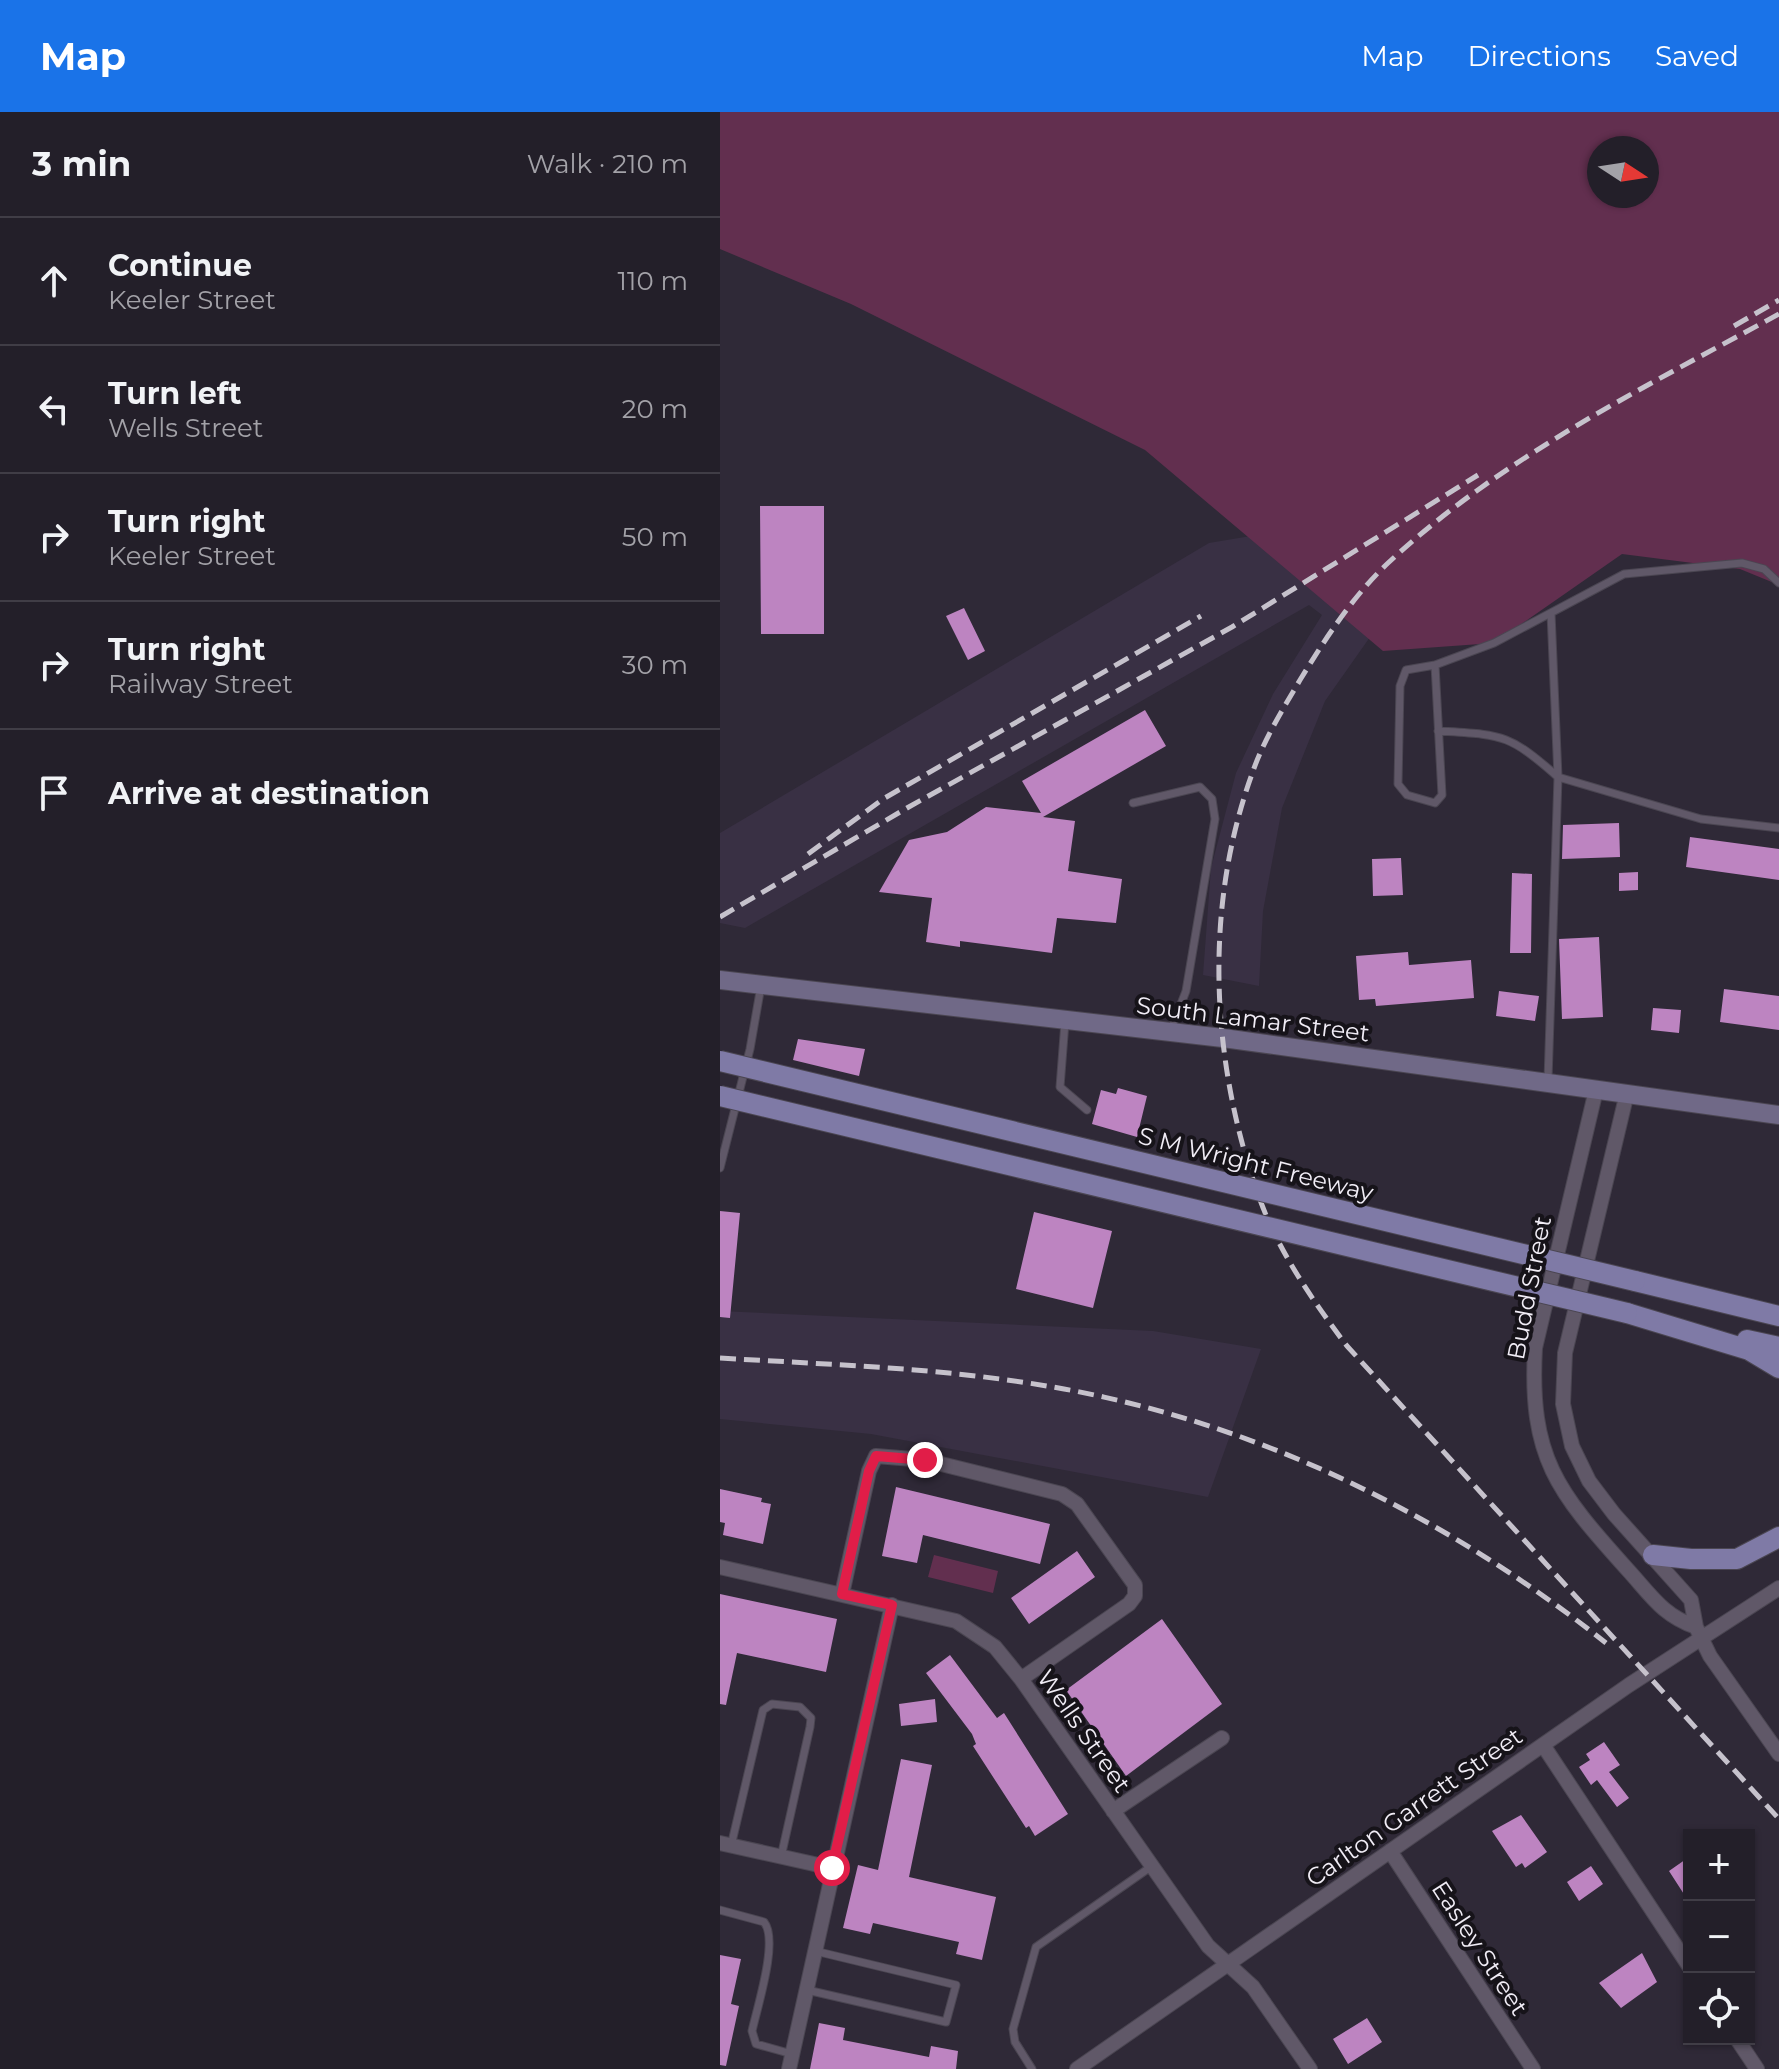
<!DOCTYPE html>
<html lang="en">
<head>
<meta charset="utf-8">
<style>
  :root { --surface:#231f29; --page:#2b2731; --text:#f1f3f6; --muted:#a3a2a8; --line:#403d46; --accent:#1a73e8 }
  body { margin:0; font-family:Montserrat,sans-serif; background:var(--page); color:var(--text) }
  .controls { position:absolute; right:24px; bottom:24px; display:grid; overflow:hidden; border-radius:0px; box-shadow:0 2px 6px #0004 }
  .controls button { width:72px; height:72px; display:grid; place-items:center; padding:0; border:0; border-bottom:2px solid var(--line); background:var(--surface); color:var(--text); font:40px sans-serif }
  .compass { position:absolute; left:867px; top:24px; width:72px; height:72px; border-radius:50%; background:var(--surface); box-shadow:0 2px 6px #0004; rotate:102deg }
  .stop { position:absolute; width:24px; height:24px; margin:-18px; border:6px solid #e11d48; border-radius:50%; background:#fff }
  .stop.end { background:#e11d48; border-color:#fff; box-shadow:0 2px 8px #0008 }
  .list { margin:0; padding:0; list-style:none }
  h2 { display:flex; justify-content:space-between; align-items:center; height:104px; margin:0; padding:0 32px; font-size:34px }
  h2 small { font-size:26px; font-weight:400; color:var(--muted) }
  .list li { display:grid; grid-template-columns:52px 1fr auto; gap:24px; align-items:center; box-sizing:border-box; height:128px; padding:0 32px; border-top:2px solid var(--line) }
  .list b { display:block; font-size:30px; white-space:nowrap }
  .list p { margin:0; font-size:26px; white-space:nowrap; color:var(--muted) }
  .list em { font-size:26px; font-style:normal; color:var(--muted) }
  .icon { flex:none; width:44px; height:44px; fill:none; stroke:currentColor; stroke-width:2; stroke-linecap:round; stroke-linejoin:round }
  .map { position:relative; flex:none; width:1059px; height:1957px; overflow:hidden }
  header { display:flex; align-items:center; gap:48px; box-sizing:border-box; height:112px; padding:0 40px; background:var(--accent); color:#fff }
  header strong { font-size:38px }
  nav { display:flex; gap:44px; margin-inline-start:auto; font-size:28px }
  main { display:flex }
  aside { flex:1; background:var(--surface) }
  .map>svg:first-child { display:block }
</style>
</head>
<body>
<header>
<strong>Map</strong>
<nav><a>Map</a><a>Directions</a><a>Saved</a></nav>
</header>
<main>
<aside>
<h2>3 min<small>Walk · 210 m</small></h2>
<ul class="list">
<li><svg class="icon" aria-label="ahead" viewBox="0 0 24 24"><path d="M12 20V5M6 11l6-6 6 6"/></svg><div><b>Continue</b><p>Keeler Street</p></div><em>110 m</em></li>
<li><svg class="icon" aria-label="left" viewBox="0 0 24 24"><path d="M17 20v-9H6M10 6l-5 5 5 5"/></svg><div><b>Turn left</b><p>Wells Street</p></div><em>20 m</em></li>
<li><svg class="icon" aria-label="right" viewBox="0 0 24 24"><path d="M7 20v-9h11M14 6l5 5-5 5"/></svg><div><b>Turn right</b><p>Keeler Street</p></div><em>50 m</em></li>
<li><svg class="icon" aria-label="right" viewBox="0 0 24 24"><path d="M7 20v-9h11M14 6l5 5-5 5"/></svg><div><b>Turn right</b><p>Railway Street</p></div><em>30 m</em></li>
<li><svg class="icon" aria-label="arrive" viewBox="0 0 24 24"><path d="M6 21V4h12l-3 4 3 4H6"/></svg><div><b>Arrive at destination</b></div></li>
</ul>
</aside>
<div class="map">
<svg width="1059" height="1957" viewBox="0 0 1059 1957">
  <rect width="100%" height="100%" fill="#2f2937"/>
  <path fill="#393044" d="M665,402L700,454L605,589L562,696L543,799L539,874L483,863L491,756L516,661L553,582L602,503L589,493L25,816L0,811V721L489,431Z
    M0,1199L433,1219L541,1237L488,1385L151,1322L0,1307Z"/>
  <path fill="#622f4f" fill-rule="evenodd" d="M0,0H1059V473L1020,457L902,442L774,531L663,539L425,338L131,192L0,137ZM879,36H927V84H879Z
    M214,1443L278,1459L273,1481L208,1465Z"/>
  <path fill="#bd84c1" d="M40,394H104V522H41Z
    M244,496L265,539L248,548L226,504Z
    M425,598L446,634L323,705L355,709L348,759L402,767L396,811L337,806L332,841L240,829V835L206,830L212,786L159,780L189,728L227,720L266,695L321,701L302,669Z
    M899,711L900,745L842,747L843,713Z
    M970,725L1059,737V768L966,755Z
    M681,746L683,783L653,784L652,747Z
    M918,760V778L899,779V761Z
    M792,761L812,762L811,841H790Z
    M879,825L883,905L842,907L839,827Z
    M688,840L689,853L751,848L754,886L656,894L655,887L639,888L636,844Z
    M1004,877L1059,884V918L1000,910Z
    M779,879L819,884L815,909L776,904Z
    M933,896L961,898L959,921L931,918Z
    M78,927L145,937L139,964L73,948Z
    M398,976L427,984L417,1025L372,1012L381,978L396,982Z
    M0,1099L20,1101L10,1206L0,1205Z
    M314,1100L392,1119L373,1196L296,1177Z
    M176,1375L330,1412L320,1452L203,1423L197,1451L162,1444Z
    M0,1377L42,1386L41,1390L51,1392L43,1432L3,1423L5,1411L0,1410Z
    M357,1439L375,1465L309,1512L291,1486Z
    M0,1482L117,1507L106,1560L17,1541L6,1593L0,1592Z
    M442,1507L502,1592L406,1664L346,1578Z
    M230,1543L277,1606L284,1601L348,1702L315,1724L309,1714L306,1716L253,1634L256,1632L252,1622L206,1561Z
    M215,1587L217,1610L181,1614L179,1592Z
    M884,1630L900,1653L889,1660L909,1686L897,1695L877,1668L871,1673L859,1655L870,1648L866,1642Z
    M181,1647L212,1653L189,1765L276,1785L262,1848L236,1842L239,1830L153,1811L150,1822L123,1816L138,1753L158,1758Z
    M801,1703L827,1740L805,1756L802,1751L796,1755L772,1719Z
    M969,1745V1790L949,1759Z
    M871,1754L883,1772L859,1789L847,1770Z
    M922,1841L937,1870L901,1896L879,1871Z
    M0,1843L21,1847L11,1892L19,1894L6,1954L0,1953Z
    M647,1906L662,1930L628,1952L613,1927Z
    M99,1911L125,1916L123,1928L209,1945L211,1934L238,1939L236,1957H90Z"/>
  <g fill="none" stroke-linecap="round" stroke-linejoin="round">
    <g stroke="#4b4652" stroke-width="9">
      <path id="lane" d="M715,553L722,683L715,691L687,683L678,672L680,574L686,558L715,553L774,531L904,462L1022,451L1044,457L1059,471
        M718,619C783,623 788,621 838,665L831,501
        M413,691L480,675L492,687L495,707L466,879L451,918
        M345,910L340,975L367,998
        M828,968L838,665L981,707L1059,716
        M0,1056L30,937L41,874
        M11,1734L43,1598L52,1592L80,1595L91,1606L90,1615L61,1745
        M0,1798L44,1810C59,1828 37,1896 32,1919L36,1932L72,1942
        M87,1878L226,1910L236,1873L95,1839
        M312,1957L295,1930L293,1917L316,1835L432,1754"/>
    </g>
    <g stroke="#4b4652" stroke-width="16">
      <path id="street" d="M876,978L815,1236C809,1346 837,1379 907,1457C931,1483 942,1503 976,1515
        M907,981L845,1241L843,1292L852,1334L869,1369L894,1402L971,1488L976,1515L990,1544L1059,1642
        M0,1455L236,1509L275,1535L301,1567L488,1834L533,1875L590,1957
        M122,1482L149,1359L156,1344L205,1348L342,1382L357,1392L415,1473V1484L409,1492L301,1567
        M823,1633L969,1854
        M393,1699L502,1626
        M0,1731L112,1756
        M670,1739L813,1957
        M1017,1927L1037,1957
        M69,1957L172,1493
        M357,1957L909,1573L1059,1476"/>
    </g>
    <g stroke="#4b4652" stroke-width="20">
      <path id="secondary" d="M0,868L503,926L1059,1003"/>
    </g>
    <g stroke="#4b4652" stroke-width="22">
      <path id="primary" d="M915,1169L1059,1204
        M907,1201L1029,1238L1059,1256
        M1027,1228L1059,1235
        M933,1443L971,1447H1017L1059,1425"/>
    </g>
    <use href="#lane" stroke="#605868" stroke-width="7"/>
    <use href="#street" stroke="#605868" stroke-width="14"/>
    <use href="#secondary" stroke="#706987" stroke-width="18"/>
    <use href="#primary" stroke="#7f7aa6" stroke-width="20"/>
    <path stroke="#c6c2cc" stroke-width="5" stroke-dasharray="16 8" stroke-linecap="butt" d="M1059,202C923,276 782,345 668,451C633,484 605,527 580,568C563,597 543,629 532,662C483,797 491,951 539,1085C558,1139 593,1189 627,1234L1059,1707
      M1014,214L1059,188
      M88,742L163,687L481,504
      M0,805L187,696L512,515L758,363
      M0,1246C115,1253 230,1256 344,1277C542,1313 729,1406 886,1531"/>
    <g stroke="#4b4652" stroke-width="22" stroke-linecap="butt">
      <path id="primary-bridge" d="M0,949L915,1169
        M0,984L907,1201"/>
    </g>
    <use href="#primary-bridge" stroke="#7f7aa6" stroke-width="20"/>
  </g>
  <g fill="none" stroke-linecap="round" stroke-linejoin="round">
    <path stroke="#e11d48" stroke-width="10" d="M112,1756L172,1493L122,1482L149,1359L156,1344L205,1348"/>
  </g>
  <g text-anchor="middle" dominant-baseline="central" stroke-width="8" stroke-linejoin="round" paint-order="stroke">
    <g font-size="24" fill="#f1edf6" stroke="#161319">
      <text transform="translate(533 907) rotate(7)">South Lamar Street</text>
      <text transform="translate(536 1052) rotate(14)">S M Wright Freeway</text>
      <text transform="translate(809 1176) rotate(-79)">Budd Street</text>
      <text transform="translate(364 1619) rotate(55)">Wells Street</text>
      <text transform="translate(694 1695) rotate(-35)">Carlton Garrett Street</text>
      <text transform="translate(760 1836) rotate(57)">Easley Street</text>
    </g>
  </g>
</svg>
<div class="controls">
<button>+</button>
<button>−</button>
<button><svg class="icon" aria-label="locate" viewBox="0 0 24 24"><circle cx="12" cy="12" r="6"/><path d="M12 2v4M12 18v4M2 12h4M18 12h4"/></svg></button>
</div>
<svg class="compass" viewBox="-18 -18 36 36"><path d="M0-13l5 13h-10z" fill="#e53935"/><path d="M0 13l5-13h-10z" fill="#a3a2a8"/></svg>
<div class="stop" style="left:112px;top:1756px"></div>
<div class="stop end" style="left:205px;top:1348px"></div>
</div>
</main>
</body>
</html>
